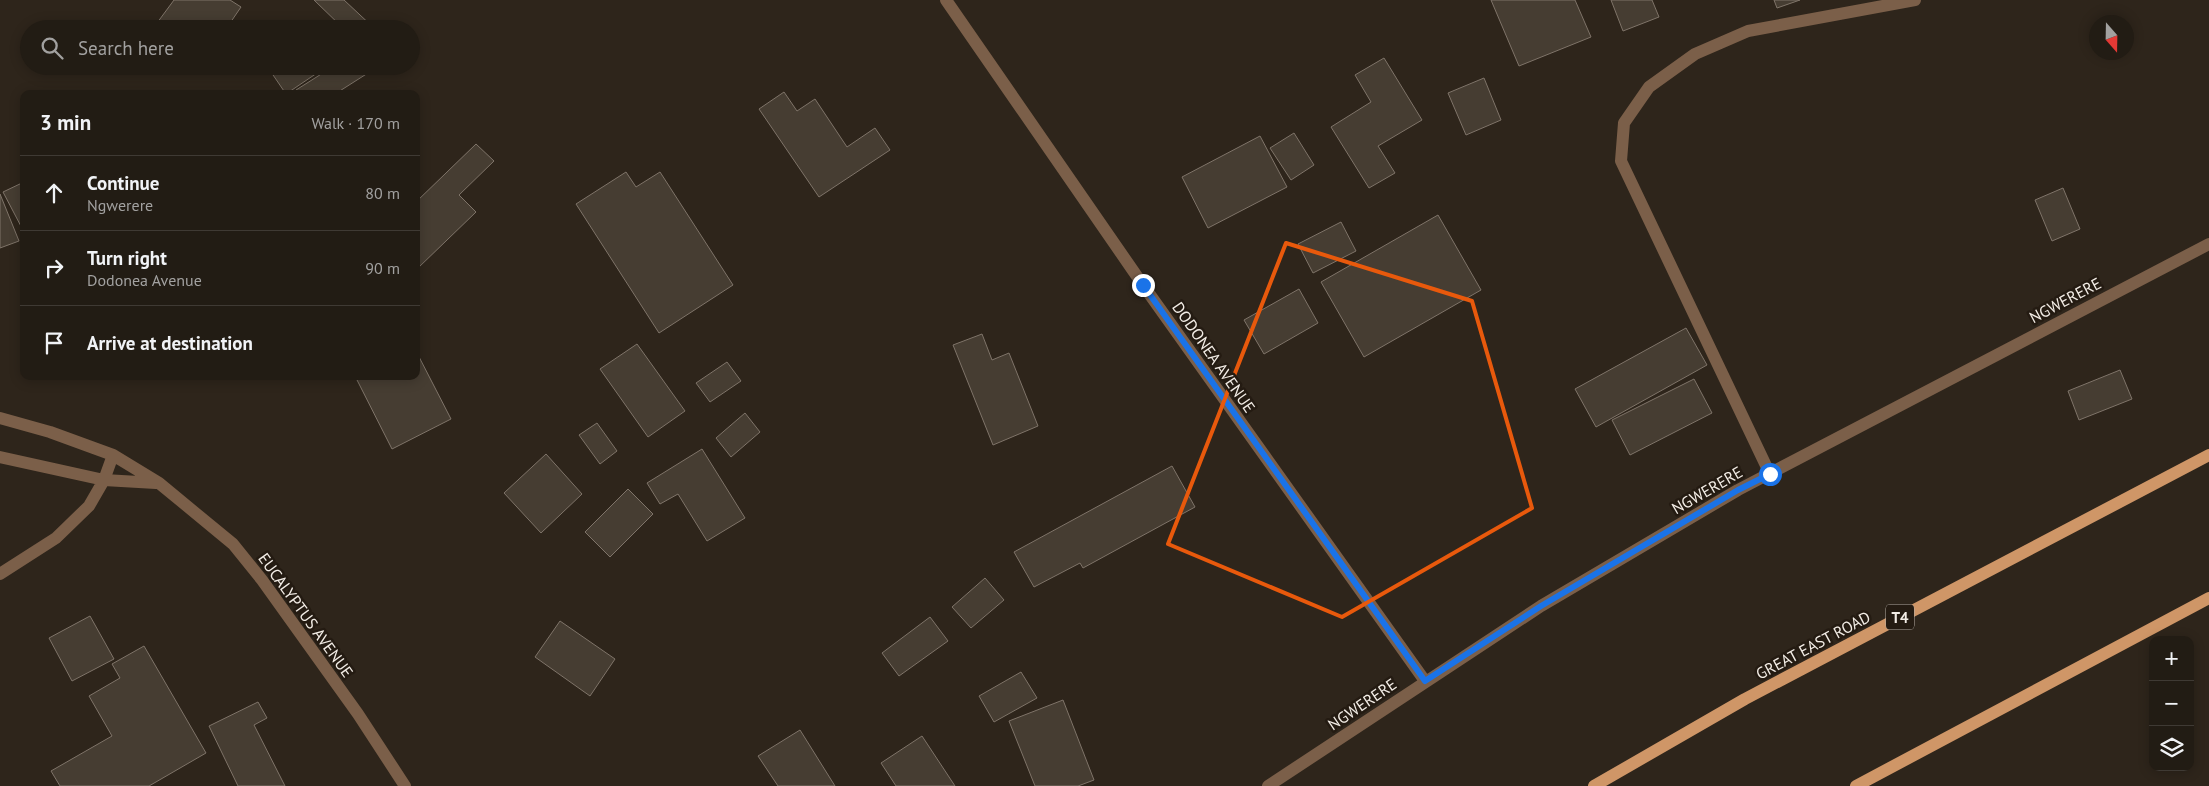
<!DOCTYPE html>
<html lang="en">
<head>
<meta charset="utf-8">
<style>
  :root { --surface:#221c14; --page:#2e2922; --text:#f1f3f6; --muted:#a2a1a0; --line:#3f3a34 }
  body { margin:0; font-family:"PT Sans",sans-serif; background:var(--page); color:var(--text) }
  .controls { position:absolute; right:15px; bottom:15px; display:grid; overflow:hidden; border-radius:10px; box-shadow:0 2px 12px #0003 }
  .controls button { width:45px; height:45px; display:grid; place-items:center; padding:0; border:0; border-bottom:1px solid var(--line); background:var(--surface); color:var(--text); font:25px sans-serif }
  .compass { position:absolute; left:2089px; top:15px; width:45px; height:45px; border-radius:50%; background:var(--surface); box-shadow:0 2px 12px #0003; rotate:160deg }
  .stop { position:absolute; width:15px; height:15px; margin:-11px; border:4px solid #1a73e8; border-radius:50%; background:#fff }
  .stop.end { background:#1a73e8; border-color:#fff; box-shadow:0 1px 5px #0008 }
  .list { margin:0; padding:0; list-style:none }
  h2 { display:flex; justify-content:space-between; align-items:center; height:65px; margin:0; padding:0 20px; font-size:21px }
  h2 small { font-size:16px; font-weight:400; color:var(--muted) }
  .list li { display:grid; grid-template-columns:32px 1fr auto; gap:15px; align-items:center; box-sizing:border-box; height:75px; padding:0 20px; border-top:1px solid var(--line) }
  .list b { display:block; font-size:19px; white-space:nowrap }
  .list p { margin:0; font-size:16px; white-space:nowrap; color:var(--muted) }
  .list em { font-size:16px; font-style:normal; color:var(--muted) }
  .icon { flex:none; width:28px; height:28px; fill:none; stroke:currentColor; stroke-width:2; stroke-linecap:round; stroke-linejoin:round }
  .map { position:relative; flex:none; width:2209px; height:786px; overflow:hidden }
  .search { position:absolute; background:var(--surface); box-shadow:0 2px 12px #0003; left:20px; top:20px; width:400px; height:55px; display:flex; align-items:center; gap:12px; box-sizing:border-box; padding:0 18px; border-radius:28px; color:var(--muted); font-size:19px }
  .panel { position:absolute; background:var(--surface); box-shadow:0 2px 12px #0003; left:20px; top:90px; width:400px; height:290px; border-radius:10px }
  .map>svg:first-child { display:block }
</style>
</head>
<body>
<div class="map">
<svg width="2209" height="786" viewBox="0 0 2209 786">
  <rect width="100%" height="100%" fill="#2e251b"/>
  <path fill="#463d32" stroke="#7f7469" d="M174,0H230L241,7L226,29H165L157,23Z
    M314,0H344L375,29H344Z
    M1491,0H1575L1591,37L1519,66Z
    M1611,0H1652L1659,17L1623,31Z
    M1774,0H1800L1777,8Z
    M1384,58L1422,120L1378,146L1395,173L1369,188L1331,127L1371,102L1355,75Z
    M280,66H321L323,69L286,94L271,72Z
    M334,66H364L368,73L335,94H298L296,90Z
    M1484,78L1501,120L1466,135L1448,93Z
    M784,92L797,111L815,99L847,147L875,128L890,150L819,197L759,109Z
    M1294,133L1314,165L1291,180L1270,148Z
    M1260,136L1287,187L1208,228L1182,177Z
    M476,144L494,161L459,195L476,212L418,268L416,266V202Z
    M626,172L636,187L660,172L733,285L659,333L576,204Z
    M24,182V232L3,192Z
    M2063,188L2080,229L2052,241L2035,200Z
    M0,194L19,241L0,248Z
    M1438,215L1481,290L1364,357L1321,282Z
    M1341,222L1356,251L1313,273L1298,244Z
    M1299,289L1318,323L1264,354L1244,320Z
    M1686,328L1707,365L1596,427L1575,389Z
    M982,334L992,360L1009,353L1038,426L993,445L953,345Z
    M637,344L685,411L648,437L600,369Z
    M416,351L451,419L392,449L355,376H416Z
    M727,362L741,381L710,402L696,383Z
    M2120,370L2132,399L2079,420L2068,391Z
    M1694,379L1712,413L1630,455L1612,420Z
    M745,413L760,432L731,457L716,438Z
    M597,423L617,451L600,464L579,435Z
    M702,449L745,518L707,541L678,494L660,504L647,483Z
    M546,454L582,494L541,533L504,493Z
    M1172,466L1195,507L1083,568L1080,563L1034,587L1014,552Z
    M628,489L653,514L610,557L585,532Z
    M985,578L1004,600L971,628L952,607Z
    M90,616L114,659L72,681L49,638Z
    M930,617L948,641L899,676L882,653Z
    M560,621L615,659L590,696L535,657Z
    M144,646L206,753L149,786H60L51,771L112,736L89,696L120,678L112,664Z
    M1021,672L1037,698L994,722L979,696Z
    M1063,700L1094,780L1078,786H1035L1009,721Z
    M258,702L267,718L254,725L285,786H238L209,726Z
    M800,730L835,786H778L758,756Z
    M922,736L955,786H896L881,763Z"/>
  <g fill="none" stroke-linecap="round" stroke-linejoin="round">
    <path stroke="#7b5f49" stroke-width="12" d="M946,0L1143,285L1425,681
      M0,418L50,432L113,455L159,483L233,544L262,580L358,714L405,786
      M0,457L104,480L156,483
      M1770,474L1621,161L1624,123L1649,87L1695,54L1748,31L1915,0
      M0,574L56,538L89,506L104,480L113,455
      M1268,786L1541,606L1738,490L2209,244"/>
    <path stroke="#cf9667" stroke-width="12" d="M1594,786L1745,699L2209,455
      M1856,786L2209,598"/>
  </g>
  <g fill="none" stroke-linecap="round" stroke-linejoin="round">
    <path stroke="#1a73e8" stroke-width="6" d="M1143,285L1425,681L1541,606L1738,490L1770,474"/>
  </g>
  <path fill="none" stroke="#e8590c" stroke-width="4" stroke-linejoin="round" d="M1286,243L1472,301L1532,508L1342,617L1168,544Z"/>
  <g text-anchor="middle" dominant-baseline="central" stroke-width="5" stroke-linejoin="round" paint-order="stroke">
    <rect fill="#241b12" stroke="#b5aea6" stroke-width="1" x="1886" y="604.5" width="28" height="25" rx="4"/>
    <g font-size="15" font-weight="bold" fill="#f3ede6">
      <text x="1900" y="617">T4</text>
    </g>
    <g font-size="16" fill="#f3ede6" stroke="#241b12">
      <text transform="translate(2065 300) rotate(-28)">NGWERERE</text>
      <text transform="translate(1214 357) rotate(55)">DODONEA AVENUE</text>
      <text transform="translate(1707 490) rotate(-30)">NGWERERE</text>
      <text transform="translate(306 615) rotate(54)">EUCALYPTUS AVENUE</text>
      <text transform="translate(1813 645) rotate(-28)">GREAT EAST ROAD</text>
      <text transform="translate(1362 704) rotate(-34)">NGWERERE</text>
    </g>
  </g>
</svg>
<div class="controls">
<button>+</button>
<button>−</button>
<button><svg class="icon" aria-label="layers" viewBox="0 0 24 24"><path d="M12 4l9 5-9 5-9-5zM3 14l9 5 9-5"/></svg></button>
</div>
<svg class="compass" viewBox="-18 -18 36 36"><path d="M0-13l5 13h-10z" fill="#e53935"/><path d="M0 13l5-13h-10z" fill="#a2a1a0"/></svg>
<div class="stop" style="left:1770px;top:474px"></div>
<div class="stop end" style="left:1143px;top:285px"></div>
<div class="search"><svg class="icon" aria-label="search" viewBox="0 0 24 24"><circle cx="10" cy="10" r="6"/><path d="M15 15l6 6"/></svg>Search here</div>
<section class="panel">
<h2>3 min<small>Walk · 170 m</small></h2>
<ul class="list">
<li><svg class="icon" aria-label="ahead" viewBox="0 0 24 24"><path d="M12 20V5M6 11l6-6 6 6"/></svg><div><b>Continue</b><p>Ngwerere</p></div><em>80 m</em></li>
<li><svg class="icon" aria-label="right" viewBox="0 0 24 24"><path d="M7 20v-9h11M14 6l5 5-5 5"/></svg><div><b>Turn right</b><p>Dodonea Avenue</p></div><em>90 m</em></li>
<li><svg class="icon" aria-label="arrive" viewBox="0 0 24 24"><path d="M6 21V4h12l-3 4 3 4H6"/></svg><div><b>Arrive at destination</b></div></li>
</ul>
</section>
</div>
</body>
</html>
